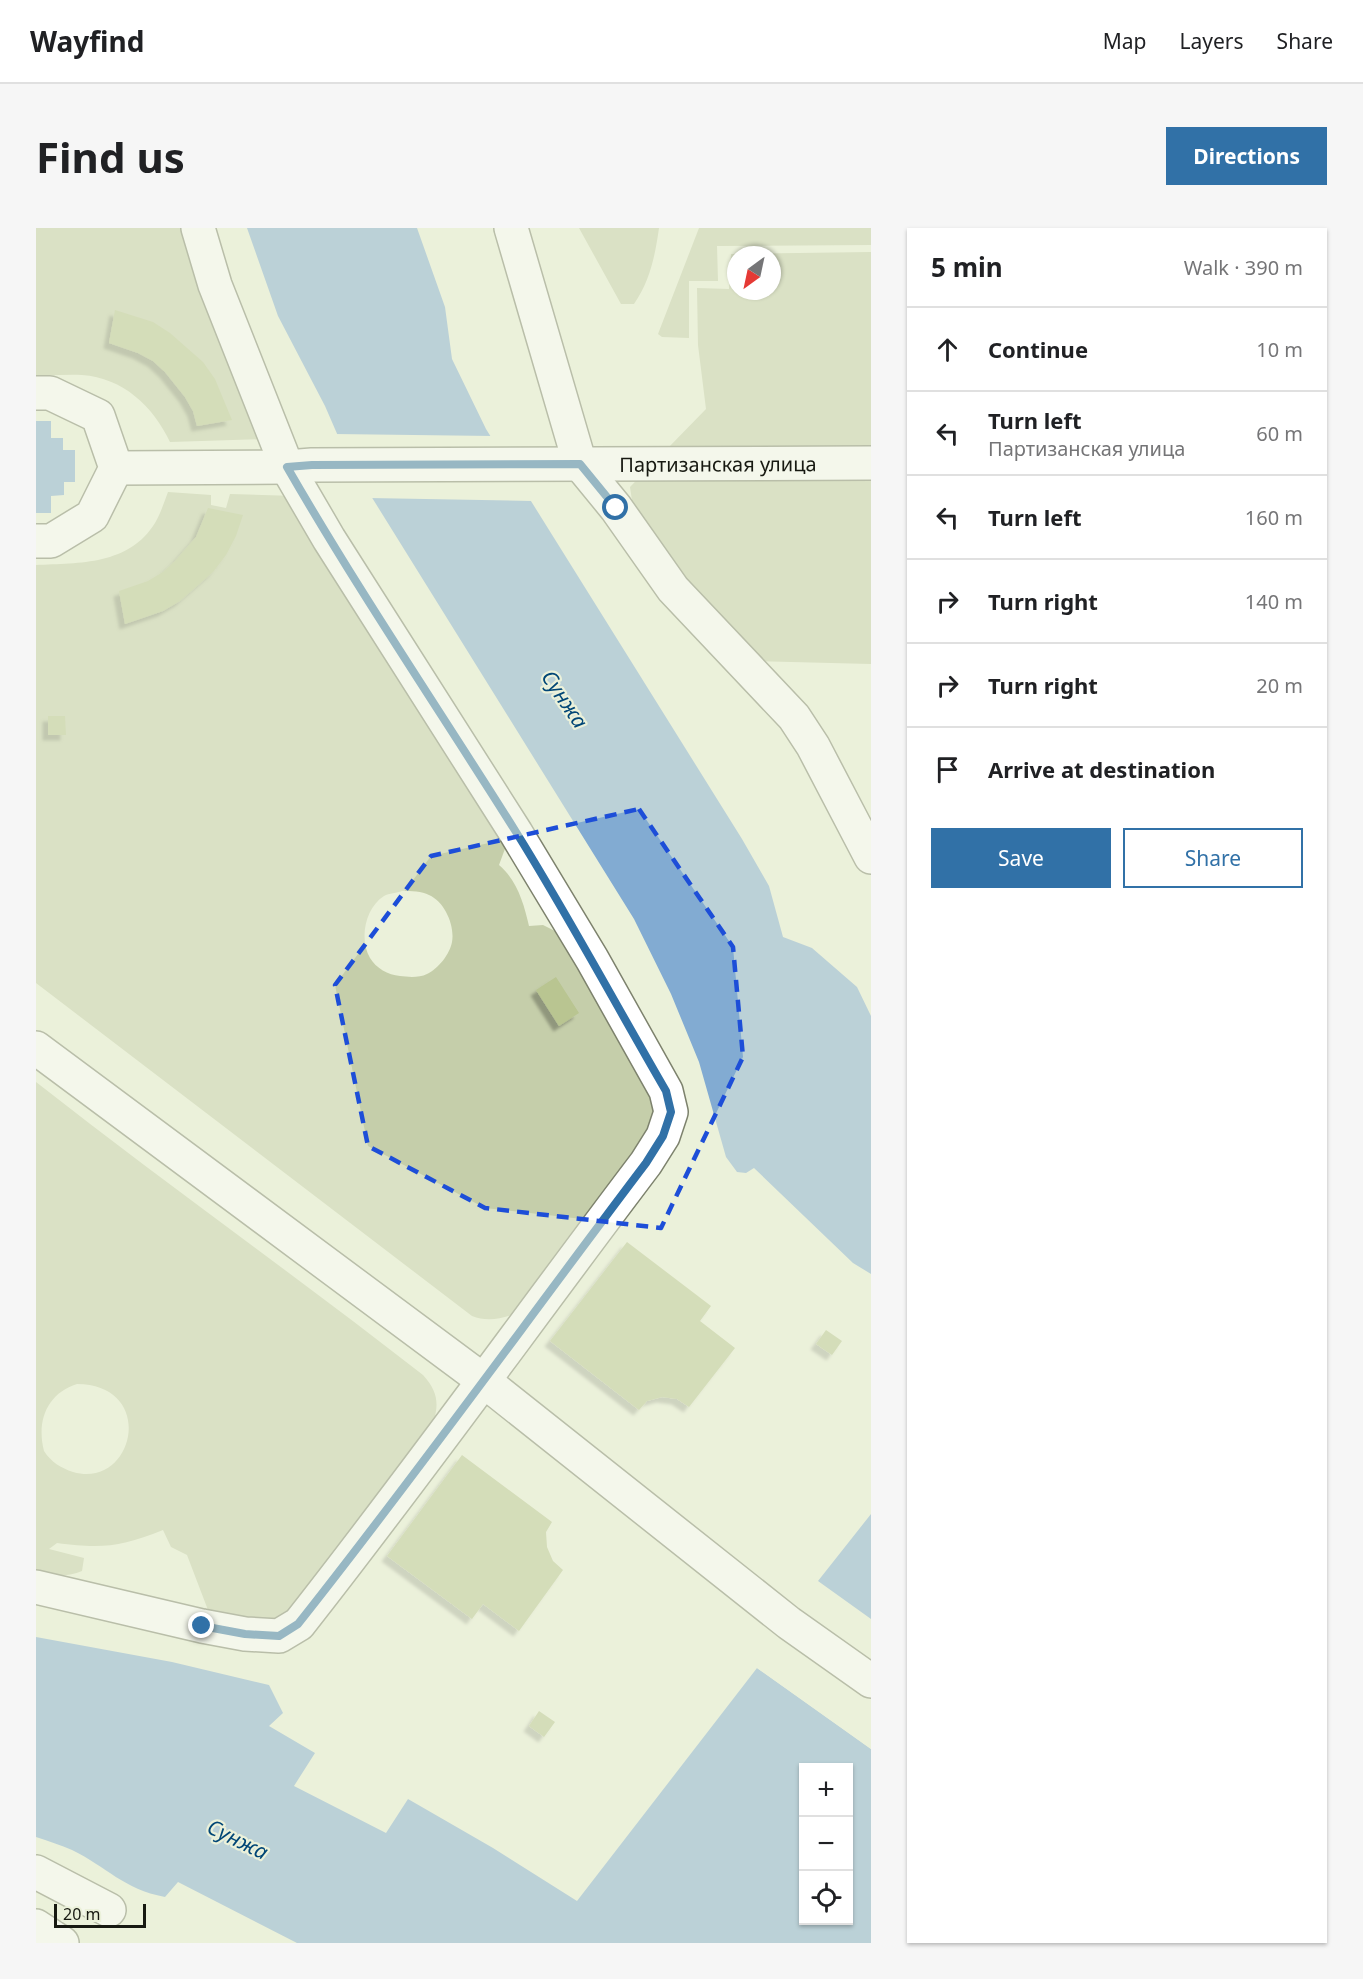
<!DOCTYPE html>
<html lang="en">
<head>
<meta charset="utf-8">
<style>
  :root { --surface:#fff; --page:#f6f6f6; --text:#202124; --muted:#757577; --line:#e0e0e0; --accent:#3171a7 }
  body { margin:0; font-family:"Noto Sans",sans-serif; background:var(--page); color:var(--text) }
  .controls { position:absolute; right:18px; bottom:18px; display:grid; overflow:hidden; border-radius:0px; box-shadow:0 2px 4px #0004 }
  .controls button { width:54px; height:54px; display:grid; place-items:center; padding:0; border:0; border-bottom:2px solid var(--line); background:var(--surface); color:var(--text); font:30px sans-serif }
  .compass { position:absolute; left:691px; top:18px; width:54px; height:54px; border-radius:50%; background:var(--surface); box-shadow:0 2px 4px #0004; rotate:213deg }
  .scale { position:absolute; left:18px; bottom:15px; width:92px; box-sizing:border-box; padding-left:6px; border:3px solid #171911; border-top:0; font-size:16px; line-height:21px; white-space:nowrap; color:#171911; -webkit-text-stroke:4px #ebf1da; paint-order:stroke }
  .stop { position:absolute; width:18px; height:18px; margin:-14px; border:4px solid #3171a7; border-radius:50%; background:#fff }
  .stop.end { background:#3171a7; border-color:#fff; box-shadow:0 2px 6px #0008 }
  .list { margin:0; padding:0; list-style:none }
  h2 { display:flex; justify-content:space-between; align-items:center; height:78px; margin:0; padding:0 24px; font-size:26px }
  h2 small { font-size:20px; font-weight:400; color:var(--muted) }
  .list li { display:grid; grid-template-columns:39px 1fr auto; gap:18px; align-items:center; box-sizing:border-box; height:84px; padding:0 24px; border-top:2px solid var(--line) }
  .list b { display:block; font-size:22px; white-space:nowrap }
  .list p { margin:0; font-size:20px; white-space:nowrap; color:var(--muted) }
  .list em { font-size:20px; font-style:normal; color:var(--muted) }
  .actions { display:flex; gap:12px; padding:18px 24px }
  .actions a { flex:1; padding:14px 0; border:2px solid var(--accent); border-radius:0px; text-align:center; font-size:21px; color:var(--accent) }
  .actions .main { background:var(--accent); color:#fff }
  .icon { flex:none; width:33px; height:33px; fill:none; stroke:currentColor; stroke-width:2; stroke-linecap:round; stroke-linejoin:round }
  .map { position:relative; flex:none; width:835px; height:1715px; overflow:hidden; border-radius:0px }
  header { display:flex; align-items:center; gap:36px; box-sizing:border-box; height:84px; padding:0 30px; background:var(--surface); border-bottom:2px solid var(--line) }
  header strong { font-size:28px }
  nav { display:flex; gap:33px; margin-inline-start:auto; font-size:21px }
  .intro { display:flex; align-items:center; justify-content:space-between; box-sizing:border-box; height:144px; padding:0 36px }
  h1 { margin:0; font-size:42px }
  .button { padding:15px 27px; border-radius:0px; background:var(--accent); color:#fff; font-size:21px; font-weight:700 }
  main { display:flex; gap:36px; padding:0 36px }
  aside { flex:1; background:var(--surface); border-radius:0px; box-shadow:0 2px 4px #0004 }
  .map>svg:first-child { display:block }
</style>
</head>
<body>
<header>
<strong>Wayfind</strong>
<nav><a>Map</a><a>Layers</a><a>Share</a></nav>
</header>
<div class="intro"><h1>Find us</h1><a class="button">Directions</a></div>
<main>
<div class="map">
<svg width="835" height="1715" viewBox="0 0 835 1715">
  <defs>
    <filter id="shadow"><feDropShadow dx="-5.5" dy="5.5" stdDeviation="1.5" flood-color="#0004"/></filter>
  </defs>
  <rect width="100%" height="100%" fill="#ebf1da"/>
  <path fill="#c5ceaa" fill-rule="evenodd" d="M0,0H147L230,211L134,214C117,178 87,150 46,147C31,146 15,148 0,147Z
    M543,0H623C619,28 614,53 598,76H585Z
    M663,0H835V17L681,18L682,53H653V110L626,109L622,106Z
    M835,24V436L717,433L599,293L594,259L670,181L662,117L661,60L693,61L695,26ZM700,27H736V63H700Z
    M132,264L175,267V277L190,280L194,266L259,268L470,618L463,637C481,652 488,676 493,698L507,697L527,707L627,887L483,1084C467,1091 451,1094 436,1088L0,755V337C44,335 93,337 119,295C125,285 128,274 132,264ZM366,663C375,663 386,663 393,667C409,674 419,698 416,714C414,726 402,741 391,746C383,750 372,749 364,748C352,747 340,740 334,730C323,711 329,680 348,668C353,665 361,665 366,663Z
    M0,854C127,954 259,1047 387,1147C406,1168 402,1182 393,1207L261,1381L235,1393H219L172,1382L151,1327L135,1319L127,1302C85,1319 65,1321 21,1315L13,1321L48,1330L46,1343C29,1350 17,1347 0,1343ZM41,1156C122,1157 98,1262 37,1244C25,1240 15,1234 8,1223C0,1192 12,1165 41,1156Z"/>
  <path fill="#82abd2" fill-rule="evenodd" d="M211,0H381L409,79L416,131L450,201L706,611L733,658L747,709L776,720L821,759L835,788V1046L817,1035L718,940L710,945L701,944L690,929L663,834L635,766L598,691L312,231L289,178L242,88Z
    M0,193H15V210H27V222H39V254H28V267L15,268V285H0Z
    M835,1286V1391L782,1353Z
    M0,1409L136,1434L233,1457L247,1485L233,1498L279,1525L258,1558L350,1605L372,1571L457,1620L541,1673L721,1440L835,1521V1715H261L142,1654L129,1669C87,1661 71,1639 36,1622C25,1617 12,1613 0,1609ZM768,1540H812V1692H768Z"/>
  <path fill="#ebf1da" d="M298,206L457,208L497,273L333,270L309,232Z
    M723,1437L835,1518V1521L721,1440Z"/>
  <path fill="#b9c591" filter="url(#shadow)" d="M79,82L117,94L134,105L167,134L179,151L196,192L161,198L157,183L149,169L129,144L117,133L102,125L73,115Z
    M172,280L207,287L200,308L190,327L177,344L144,373L127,383L89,396L83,363L112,353L127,344L139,333L160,309Z
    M12,488H29L30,507H12Z
    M520,749L543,785L523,798L500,762Z
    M591,1014L675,1078L664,1093L699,1120L653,1179L641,1171L626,1169L611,1173L603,1182L514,1113Z
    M790,1102L806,1113L796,1127L780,1116Z
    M426,1227L516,1294L510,1304L511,1319L517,1333L527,1342L483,1403L447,1376L436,1391L351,1328Z
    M503,1483L519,1494L508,1509L493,1498Z"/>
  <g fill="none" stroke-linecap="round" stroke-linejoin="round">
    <g stroke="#7d826d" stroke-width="36">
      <g id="minor">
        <path d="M475,0L544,236L580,280L637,361L758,489L777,518L835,629"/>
        <path d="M0,165H14L62,188L80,240L56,288L15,313H0"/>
        <path id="s1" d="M80,240L251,239L276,237L835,235"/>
        <path d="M0,820L448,1153L753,1395L835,1453"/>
        <path d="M0,1359L166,1398L209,1406L243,1408L263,1396C382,1245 494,1088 610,935L627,908L635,884L630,863L556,731L480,605L293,311L251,239L179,57L162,0"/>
        <path d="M0,1644L73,1682"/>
        <path d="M0,1698L26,1715"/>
      </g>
    </g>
    <use href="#minor" stroke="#fff" stroke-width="33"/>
  </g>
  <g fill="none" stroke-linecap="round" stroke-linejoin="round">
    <path stroke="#3171a7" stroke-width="8" d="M166,1398L209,1406L243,1408L262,1396C382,1245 494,1088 610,935L627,908L635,884L630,863C580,777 533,689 480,604C404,483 323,364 251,239L276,237L544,236L580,280"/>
  </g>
  <path d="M0 0H835V1715H0ZM603,581L697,719L707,829L625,1000L449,980L332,918L299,757L395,628Z" fill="#ebf1da" fill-opacity=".55" fill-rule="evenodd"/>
  <path fill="none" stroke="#1d4ed8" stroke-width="4.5" stroke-dasharray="12 8" stroke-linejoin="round" d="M603,581L697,719L707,829L625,1000L449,980L332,918L299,757L395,628Z"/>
  <g text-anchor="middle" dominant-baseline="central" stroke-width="4.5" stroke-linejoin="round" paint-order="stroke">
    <g font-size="20" fill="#171911" stroke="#ebf1da">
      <text stroke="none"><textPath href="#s1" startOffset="602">Партизанская улица</textPath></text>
    </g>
    <g font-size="21" font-style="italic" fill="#014676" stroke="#ebf1da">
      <text transform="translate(529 471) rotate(56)">Сунжа</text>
      <text transform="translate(202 1611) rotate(26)">Сунжа</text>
    </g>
  </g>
</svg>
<div class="controls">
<button>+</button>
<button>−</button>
<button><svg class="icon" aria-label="locate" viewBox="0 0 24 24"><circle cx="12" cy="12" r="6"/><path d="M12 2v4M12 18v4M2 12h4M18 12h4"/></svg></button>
</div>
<svg class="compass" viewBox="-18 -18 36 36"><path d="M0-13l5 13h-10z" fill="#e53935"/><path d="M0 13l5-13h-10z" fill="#757577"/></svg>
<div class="scale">20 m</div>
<div class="stop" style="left:580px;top:280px"></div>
<div class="stop end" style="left:166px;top:1398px"></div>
</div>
<aside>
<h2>5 min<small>Walk · 390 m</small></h2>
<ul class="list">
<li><svg class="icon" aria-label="ahead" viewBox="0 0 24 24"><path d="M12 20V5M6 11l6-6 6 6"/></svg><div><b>Continue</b></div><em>10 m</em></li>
<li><svg class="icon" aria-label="left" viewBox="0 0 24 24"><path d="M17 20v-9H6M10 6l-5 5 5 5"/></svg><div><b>Turn left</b><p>Партизанская улица</p></div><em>60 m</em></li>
<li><svg class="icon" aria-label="left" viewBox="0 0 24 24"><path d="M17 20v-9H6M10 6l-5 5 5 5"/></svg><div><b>Turn left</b></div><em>160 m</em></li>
<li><svg class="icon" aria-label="right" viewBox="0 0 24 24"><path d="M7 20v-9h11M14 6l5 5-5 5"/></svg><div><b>Turn right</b></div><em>140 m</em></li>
<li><svg class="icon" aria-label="right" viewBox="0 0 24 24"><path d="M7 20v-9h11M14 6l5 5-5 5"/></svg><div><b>Turn right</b></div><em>20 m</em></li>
<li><svg class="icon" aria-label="arrive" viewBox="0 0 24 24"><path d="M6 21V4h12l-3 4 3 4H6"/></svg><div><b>Arrive at destination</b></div></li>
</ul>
<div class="actions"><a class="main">Save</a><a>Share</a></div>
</aside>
</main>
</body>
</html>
